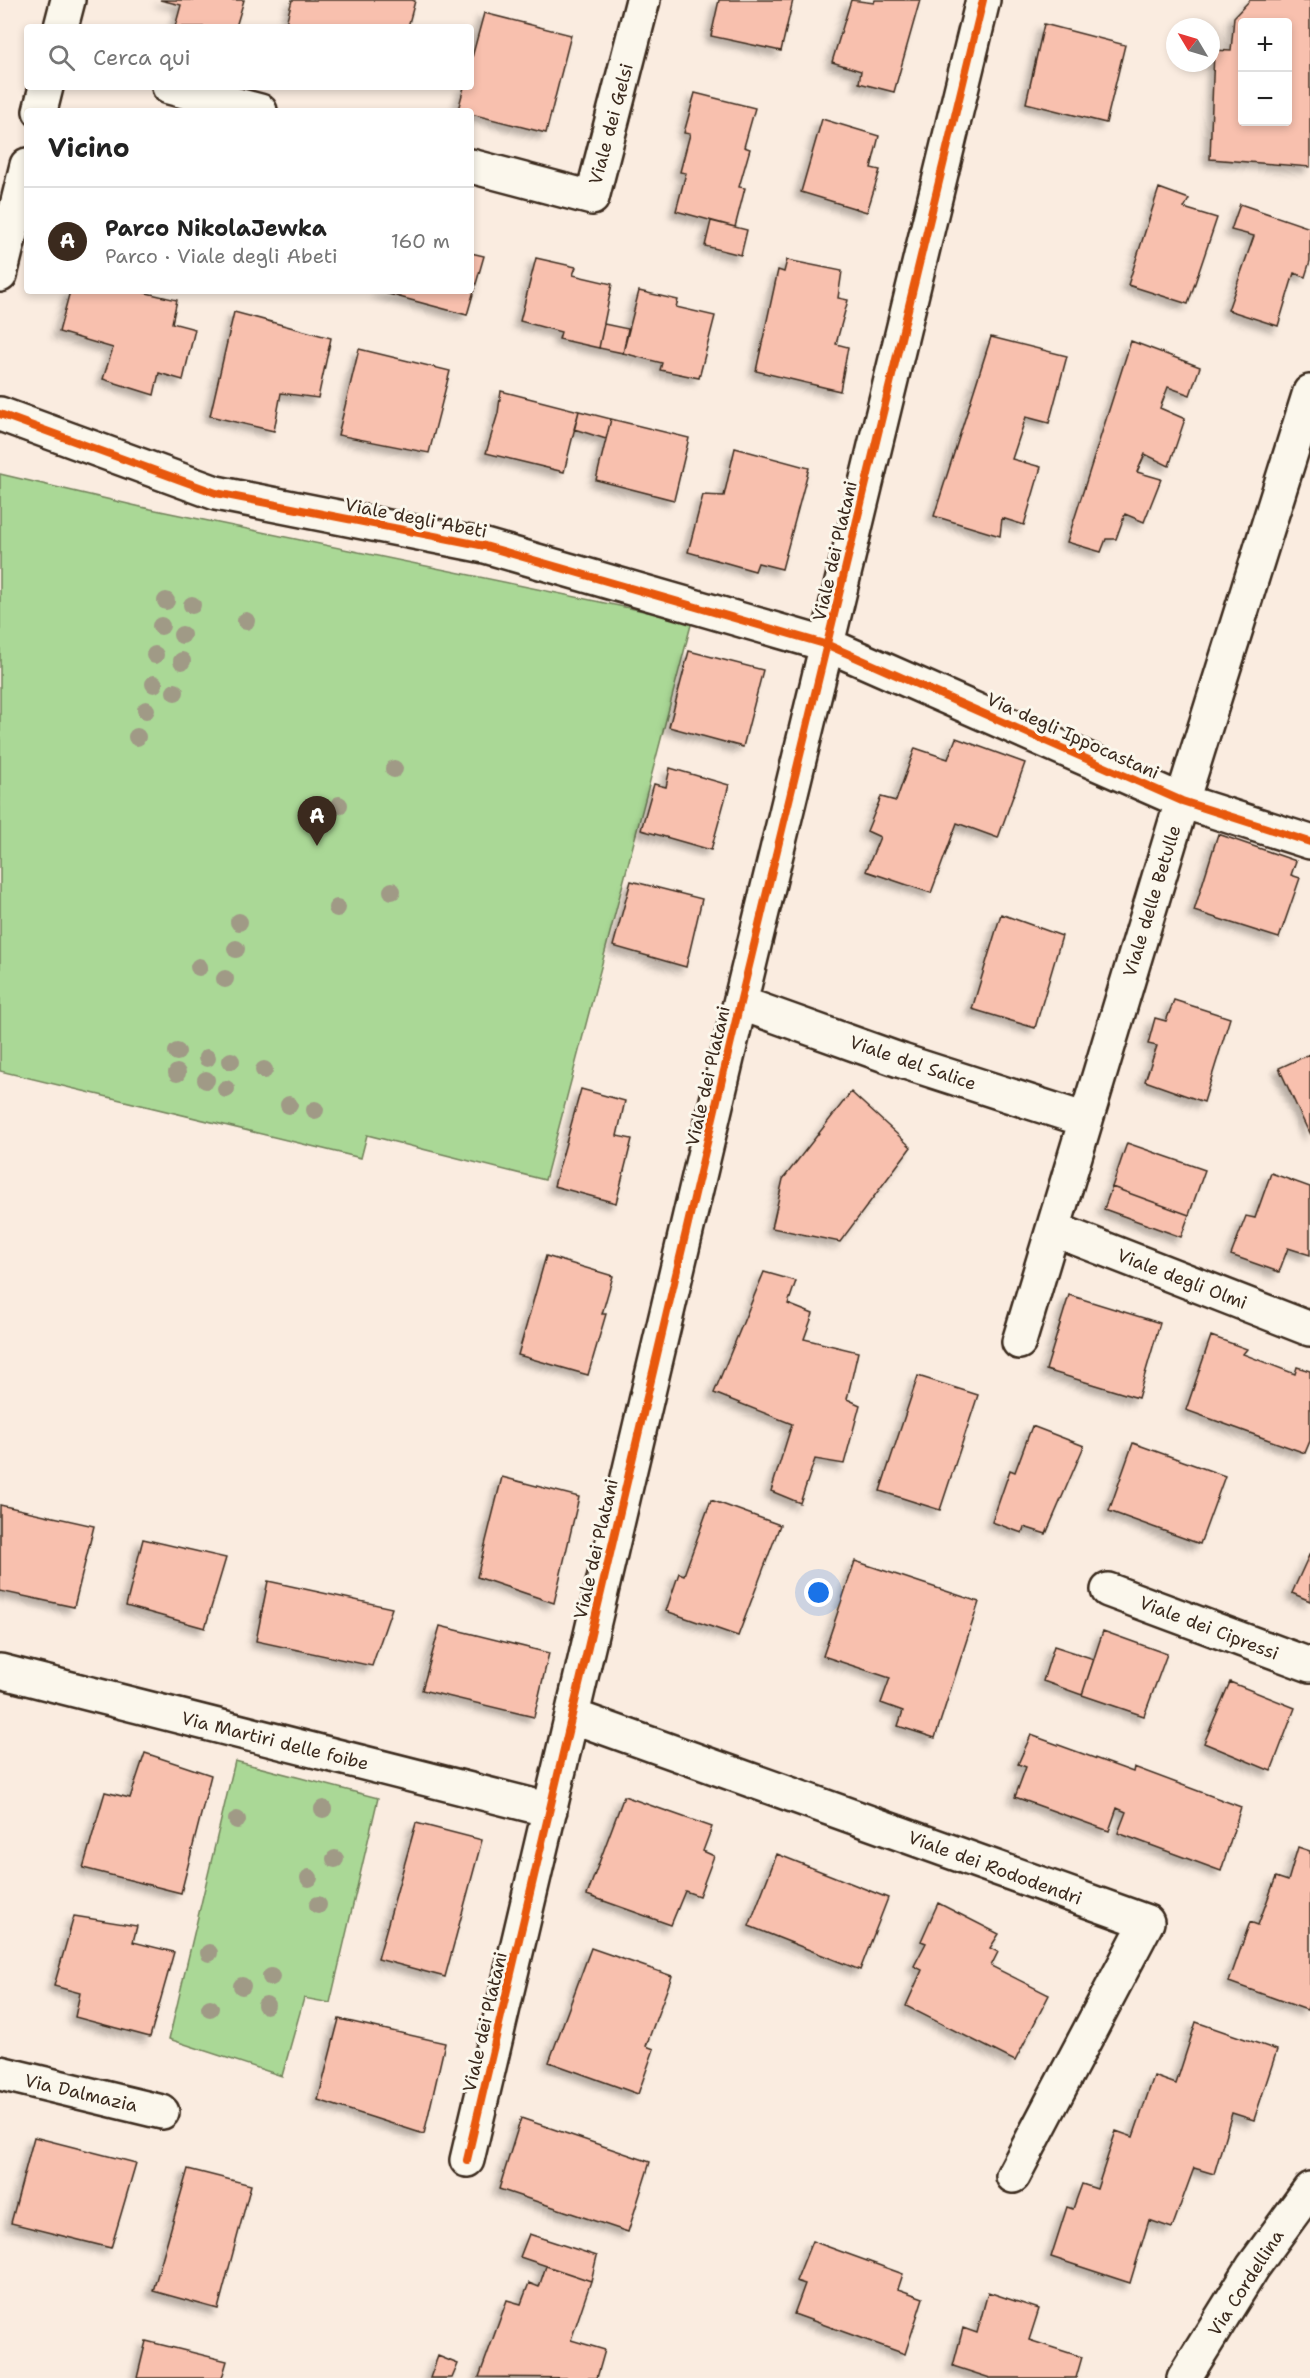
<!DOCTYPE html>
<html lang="it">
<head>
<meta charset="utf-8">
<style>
  :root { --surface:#fff; --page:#f6f6f6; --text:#222; --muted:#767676; --line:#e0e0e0; --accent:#3b2a1e }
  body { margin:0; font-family:"Shantell Sans",sans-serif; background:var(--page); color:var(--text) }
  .controls { position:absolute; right:18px; top:18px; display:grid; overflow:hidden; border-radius:6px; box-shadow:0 3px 9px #0003 }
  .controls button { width:54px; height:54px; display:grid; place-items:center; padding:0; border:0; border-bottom:2px solid var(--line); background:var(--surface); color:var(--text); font:30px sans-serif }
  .compass { position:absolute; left:1166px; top:18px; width:54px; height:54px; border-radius:50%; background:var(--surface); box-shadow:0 3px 9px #0003; rotate:308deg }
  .you { position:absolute; left:819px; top:1593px; width:21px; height:21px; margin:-15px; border:4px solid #fff; border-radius:50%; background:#1a73e8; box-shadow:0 0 0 9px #1a73e833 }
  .badge { display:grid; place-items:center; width:39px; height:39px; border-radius:50%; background:var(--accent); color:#fff; font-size:20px; font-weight:700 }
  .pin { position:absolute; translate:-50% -50px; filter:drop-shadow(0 2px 3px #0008) }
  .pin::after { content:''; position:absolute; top:32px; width:21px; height:18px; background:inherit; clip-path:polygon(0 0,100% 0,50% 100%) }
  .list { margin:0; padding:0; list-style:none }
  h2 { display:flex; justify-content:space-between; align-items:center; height:78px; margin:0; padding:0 24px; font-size:26px }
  h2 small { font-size:20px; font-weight:400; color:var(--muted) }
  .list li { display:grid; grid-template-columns:39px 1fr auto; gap:18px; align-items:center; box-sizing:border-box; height:108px; padding:0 24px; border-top:2px solid var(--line) }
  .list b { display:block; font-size:22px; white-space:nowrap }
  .list p { margin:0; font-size:20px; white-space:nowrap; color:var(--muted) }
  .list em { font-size:20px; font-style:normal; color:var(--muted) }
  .icon { flex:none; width:33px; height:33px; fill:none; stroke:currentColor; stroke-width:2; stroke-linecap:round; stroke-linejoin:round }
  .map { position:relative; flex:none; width:1310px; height:2378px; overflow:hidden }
  .search { position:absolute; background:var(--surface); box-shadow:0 3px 9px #0003; left:24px; top:24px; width:450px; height:66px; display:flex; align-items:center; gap:15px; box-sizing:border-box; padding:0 21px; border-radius:6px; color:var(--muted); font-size:22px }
  .panel { position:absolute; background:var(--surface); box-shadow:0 3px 9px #0003; left:24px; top:108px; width:450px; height:186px; border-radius:6px }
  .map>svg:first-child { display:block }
</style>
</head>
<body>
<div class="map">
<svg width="1310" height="2378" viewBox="0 0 1310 2378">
  <defs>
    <filter id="shadow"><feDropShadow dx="-5.5" dy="5.5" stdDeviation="3" flood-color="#0004"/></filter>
  </defs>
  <rect width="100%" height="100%" fill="#faece0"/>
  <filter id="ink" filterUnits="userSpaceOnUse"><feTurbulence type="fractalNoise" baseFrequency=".0167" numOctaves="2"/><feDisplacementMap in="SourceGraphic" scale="12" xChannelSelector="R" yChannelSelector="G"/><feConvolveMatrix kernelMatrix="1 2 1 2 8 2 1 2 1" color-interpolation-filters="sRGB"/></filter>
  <g filter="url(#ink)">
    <path fill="#aad896" stroke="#72815a" stroke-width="1.5" d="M0,474L141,507L692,621L545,1180L367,1135L361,1158L0,1071Z
      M235,1761L378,1798L330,2003L304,1998L282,2076L169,2039Z"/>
    <path fill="#f8c0ae" stroke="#3b2a1e" stroke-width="1.5" fill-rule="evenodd" filter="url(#shadow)" d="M160,0H244L236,27H175L181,5Z
      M292,0H412L415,1L408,27H285Z
      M719,0H793L781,51L711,36Z
      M851,0L874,3L875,0H920L894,92L859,83L861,71L832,62Z
      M1250,0H1310V167L1210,159L1214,50L1231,51L1234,17ZM1242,22H1288V122H1242Z
      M484,13L571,35L546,133L471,114V111L458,110L464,87H471V61Z
      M1044,24L1125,45L1106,123L1026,103Z
      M695,93L755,108L744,147L750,149L739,187L745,188L735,227L676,211L686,173L680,172L690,134L684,133Z
      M822,119L879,136L871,168L880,170L867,212L801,192Z
      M1159,188L1189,199L1184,208L1217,218L1188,304L1128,285Z
      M1240,204L1310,228V261L1305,277L1294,273L1278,326L1228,310L1254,236L1231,230Z
      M711,221L747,230L741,255L705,246Z
      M471,253L484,256L467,315L377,291H471Z
      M536,258L576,267L573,275L612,284L599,348L559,339L561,332L520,321Z
      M787,260L842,271L838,298L848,300L836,344L848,347L840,391L756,371L778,270L784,272Z
      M70,291H138L177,300L172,323L195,329L183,380L159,373L154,395L103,379L113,348L59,332Z
      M639,291L678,300L676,307L715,316L699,378L660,370L662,363L623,353Z
      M234,312L331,338L318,398L281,393L274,431L210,416Z
      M604,324L628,329L623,353L599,348Z
      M991,337L1067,356L1049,423L1026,417L1012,459L1041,467L1024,525L1002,518L1000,536L934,516Z
      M1131,341L1200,367L1190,395L1168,387L1160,408L1185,419L1169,466L1145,454L1137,472L1161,479L1144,522L1125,514L1116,539H1106L1101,552L1067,542Z
      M359,349L450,371L429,453L338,435Z
      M501,391L579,411L564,472L486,453L498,413Z
      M579,411L611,419L606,439L574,429Z
      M611,419L689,438L674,500L596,480Z
      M735,448L809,468L782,569L758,563L755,571L688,552L703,495L724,496Z
      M689,651L763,670L743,747L669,727Z
      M956,738L1025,763L998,838L957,823L931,893L866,871L880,837L867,831L881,797L896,801L915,748L948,759Z
      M670,768L729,785L711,850L641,830L654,784L666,787Z
      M1218,834L1296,861L1291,875L1300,878L1279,938L1194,911Z
      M631,881L702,899L686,967L613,946Z
      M1001,914L1062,936L1035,1028L972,1009Z
      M1174,1000L1230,1018L1204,1102L1145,1081L1157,1046L1148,1044L1155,1018L1166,1021Z
      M1310,1054V1135L1279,1068Z
      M581,1089L625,1101L617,1136L632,1139L616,1203L554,1186Z
      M851,1092L911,1147L840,1242L772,1228L783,1179Z
      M1127,1143L1205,1170L1189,1215L1112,1187Z
      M1271,1173L1310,1187V1255L1288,1248L1279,1272L1231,1255L1246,1216L1255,1218Z
      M1112,1187L1189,1215L1181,1237L1104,1209Z
      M546,1256L613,1276L602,1314H606L588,1375L518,1355Z
      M764,1272L796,1281L788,1304L813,1314L804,1339L858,1352L847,1399L860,1405L844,1464L815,1459L800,1503L771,1491L792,1424L714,1393Z
      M1069,1295L1160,1323L1138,1398L1046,1370Z
      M1211,1336L1247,1349L1243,1354L1295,1374L1297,1367L1310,1371V1441L1305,1453L1186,1410Z
      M918,1376L978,1395L940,1510L880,1491Z
      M1032,1426L1084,1446L1046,1534L1024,1527L1022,1533L992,1522L1010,1470L1015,1472Z
      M1133,1443L1225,1476L1200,1544L1109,1511Z
      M502,1477L579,1497L554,1603L477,1577Z
      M711,1500L780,1525L738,1636L666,1611L679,1573L684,1575Z
      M0,1505L94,1526L74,1607L0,1591Z
      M143,1539L226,1558L205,1628L126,1606Z
      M1310,1553V1601L1292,1593Z
      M855,1561L979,1602L935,1738L898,1726L903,1711L881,1703L890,1678L823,1656Z
      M268,1581L392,1608L372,1666L256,1641Z
      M440,1626L549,1653L534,1717L422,1690Z
      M1103,1631L1167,1654L1144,1716L1082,1695Z
      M1054,1646L1094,1659L1082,1695L1043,1681Z
      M1230,1682L1295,1708L1271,1771L1204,1743Z
      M1031,1735L1133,1772L1134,1767L1241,1807L1221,1871L1118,1833L1126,1812L1117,1808L1109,1831L1015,1797L1026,1767L1018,1764Z
      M145,1753L211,1775L181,1893L83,1868L105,1792L130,1798Z
      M624,1796L712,1827L703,1851L714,1856L699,1896L685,1891L671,1925L587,1895Z
      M416,1823L482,1840L445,1977L378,1959Z
      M1298,1847L1310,1851V2001L1307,2010L1229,1982L1250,1922L1258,1925L1276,1877L1288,1881Z
      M777,1854L888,1898L860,1970L749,1926Z
      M938,1903L999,1934L990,1948L998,1952L991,1966L1049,1995L1015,2061L906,2006L922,1970L914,1966L926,1943L921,1941Z
      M74,1916L137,1926L133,1942L174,1952L150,2037L75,2017L80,1993L54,1986Z
      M591,1948L672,1976L646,2046L654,2049L638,2094L549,2062Z
      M339,2019L445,2043L424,2134L318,2100Z
      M1196,2022L1277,2050L1254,2120L1232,2113L1214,2174L1194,2168L1172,2228L1149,2220L1130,2283L1051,2257L1067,2207L1073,2209L1082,2184L1097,2189L1116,2131L1133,2137L1154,2076L1176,2084Z
      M521,2118L650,2162L628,2232L499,2189Z
      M34,2137L136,2163L111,2248L11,2223Z
      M188,2169L251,2185L218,2309L153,2291Z
      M529,2234L597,2256L591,2281L520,2257Z
      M812,2241L903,2274L898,2289L923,2298L905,2354L794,2314L805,2284L796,2281Z
      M546,2266L591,2281L571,2340L605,2350L597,2378L479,2377L507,2300L521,2304L529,2283L539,2287Z
      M988,2292L1039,2309L1029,2340L1082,2357L1076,2378H990L953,2366L963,2328L977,2333Z
      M146,2341L227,2361L222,2378H137Z
      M438,2356L458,2364L452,2378H430Z"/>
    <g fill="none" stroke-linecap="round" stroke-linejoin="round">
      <g stroke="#3b2a1e" stroke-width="38">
        <path id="street" d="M61,27L68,0
          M169,87L260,111
          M40,111L46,87
          M471,166L592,198L643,0
          M0,275L27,165
          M0,414L216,493L485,546L828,645L1182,801L1310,842
          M740,1003L902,1061L1086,1120
          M1053,1229L1310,1329
          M1019,1342L1182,801L1310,392
          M1108,1590L1310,1665
          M0,1671L550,1810
          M572,1716L1147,1922L1013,2176
          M0,2073L162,2112
          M467,2160L740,1003L983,0"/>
      </g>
      <g stroke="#3b2a1e" stroke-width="38">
        <path id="secondary" d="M1184,2378L1253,2267L1310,2189"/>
      </g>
      <use href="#street" stroke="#fbf7ec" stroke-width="33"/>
      <use href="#secondary" stroke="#fbf7ec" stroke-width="33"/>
      <g stroke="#fbf7ec" stroke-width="11">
        <path id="cycleway" d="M0,414L216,493L485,546L828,645L1182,801L1310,842
          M467,2160L740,1003L983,0"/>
      </g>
      <use href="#cycleway" stroke="#e8590c" stroke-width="8"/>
    </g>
    <g fill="#a09a86">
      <circle cx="166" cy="601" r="9"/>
      <circle cx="192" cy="605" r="9"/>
      <circle cx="246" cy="621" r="9"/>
      <circle cx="161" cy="626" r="9"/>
      <circle cx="182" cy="635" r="9"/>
      <circle cx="155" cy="655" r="9"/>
      <circle cx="182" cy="661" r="9"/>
      <circle cx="154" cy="684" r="9"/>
      <circle cx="175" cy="692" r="9"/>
      <circle cx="146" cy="710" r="9"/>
      <circle cx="137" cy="737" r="9"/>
      <circle cx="394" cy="769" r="9"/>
      <circle cx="339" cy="805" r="9"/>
      <circle cx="392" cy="891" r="9"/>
      <circle cx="337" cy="908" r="9"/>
      <circle cx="239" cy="922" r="9"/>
      <circle cx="236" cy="949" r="9"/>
      <circle cx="199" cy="967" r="9"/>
      <circle cx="225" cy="979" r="9"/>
      <circle cx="177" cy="1052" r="9"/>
      <circle cx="207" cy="1058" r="9"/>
      <circle cx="231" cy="1061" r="9"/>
      <circle cx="264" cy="1070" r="9"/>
      <circle cx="177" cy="1073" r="9"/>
      <circle cx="206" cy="1080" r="9"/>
      <circle cx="226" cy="1089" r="9"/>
      <circle cx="289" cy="1105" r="9"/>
      <circle cx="315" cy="1110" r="9"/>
      <circle cx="323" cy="1809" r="9"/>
      <circle cx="237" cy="1820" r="9"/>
      <circle cx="335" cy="1859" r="9"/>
      <circle cx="309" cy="1878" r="9"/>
      <circle cx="318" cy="1905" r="9"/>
      <circle cx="209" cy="1953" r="9"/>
      <circle cx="271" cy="1977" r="9"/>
      <circle cx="242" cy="1986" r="9"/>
      <circle cx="266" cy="2005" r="9"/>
      <circle cx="210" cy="2008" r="9"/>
    </g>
  </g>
  <g text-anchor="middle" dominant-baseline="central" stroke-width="6" stroke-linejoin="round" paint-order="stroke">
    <g font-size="18" fill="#3b2a1e" stroke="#fbf7ec">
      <text transform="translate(611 124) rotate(-75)">Viale dei Gelsi</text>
      <text transform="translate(416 518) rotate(11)">Viale degli Abeti</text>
      <text transform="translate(835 551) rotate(-77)">Viale dei Platani</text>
      <text transform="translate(1073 736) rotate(24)">Via degli Ippocastani</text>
      <text transform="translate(1152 901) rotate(-73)">Viale delle Betulle</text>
      <text transform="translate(913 1063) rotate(19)">Viale del Salice</text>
      <text transform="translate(708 1076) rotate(-77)">Viale dei Platani</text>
      <text transform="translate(1182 1279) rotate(21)">Viale degli Olmi</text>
      <text transform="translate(596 1549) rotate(-77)">Viale dei Platani</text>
      <text transform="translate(1209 1628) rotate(21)">Viale dei Cipressi</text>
      <text transform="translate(275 1741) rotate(14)">Via Martiri delle foibe</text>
      <text transform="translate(995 1868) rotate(20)">Viale dei Rododendri</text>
      <text transform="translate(485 2022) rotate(-77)">Viale dei Platani</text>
      <text transform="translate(81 2093) rotate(13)">Via Dalmazia</text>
      <text transform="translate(1246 2283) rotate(-57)">Via Cordellina</text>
    </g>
  </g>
</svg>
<div class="controls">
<button>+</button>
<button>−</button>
</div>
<svg class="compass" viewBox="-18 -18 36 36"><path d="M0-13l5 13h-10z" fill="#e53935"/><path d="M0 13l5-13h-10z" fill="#767676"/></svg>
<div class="you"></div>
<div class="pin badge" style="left:317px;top:846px">A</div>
<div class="search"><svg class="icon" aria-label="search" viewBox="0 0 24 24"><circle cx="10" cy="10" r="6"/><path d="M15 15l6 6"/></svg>Cerca qui</div>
<section class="panel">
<h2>Vicino<small></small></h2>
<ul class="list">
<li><span class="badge">A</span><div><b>Parco NikolaJewka</b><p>Parco · Viale degli Abeti</p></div><em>160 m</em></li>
</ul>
</section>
</div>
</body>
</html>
